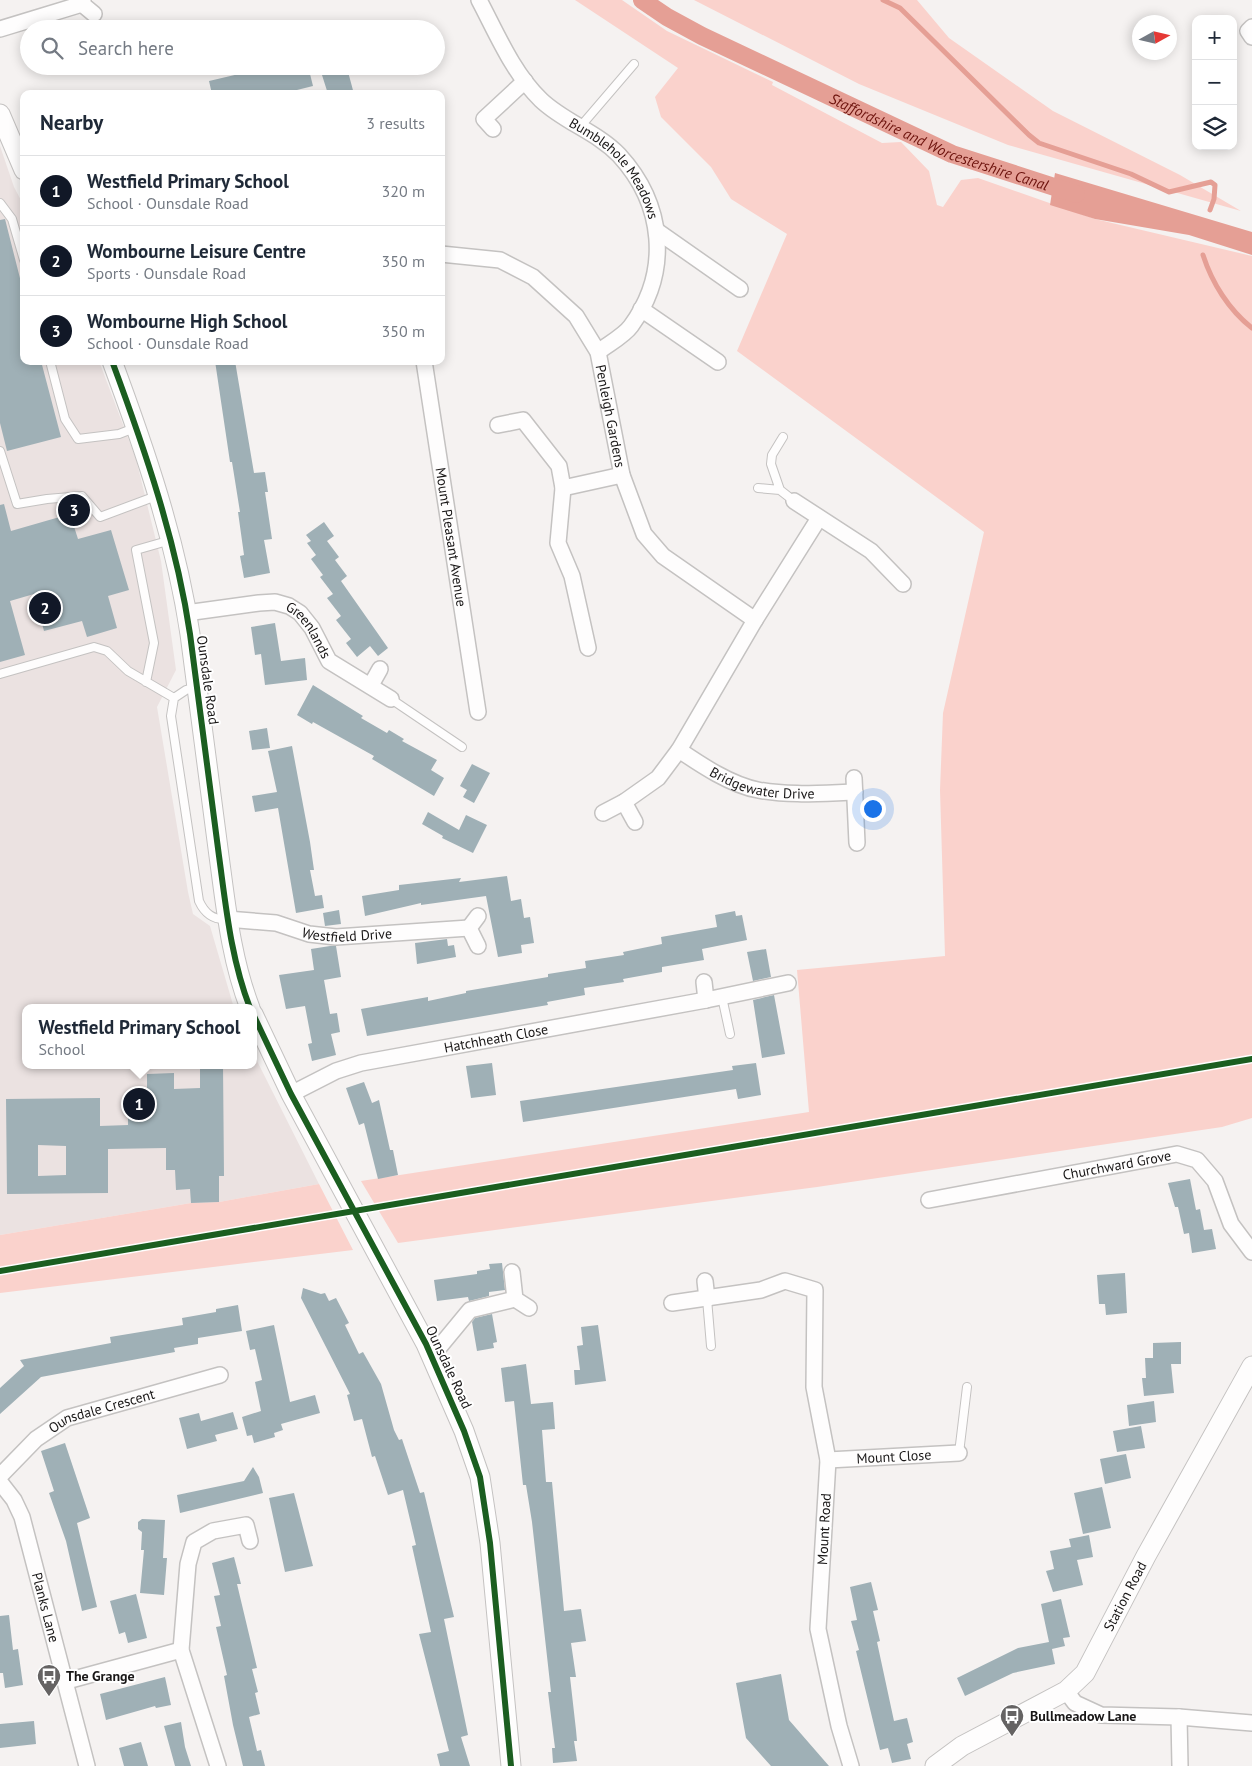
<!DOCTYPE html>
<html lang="en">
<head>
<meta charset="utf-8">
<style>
  :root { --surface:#fff; --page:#f6f6f7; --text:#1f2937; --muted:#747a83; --line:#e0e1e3; --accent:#111827 }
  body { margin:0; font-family:"PT Sans",sans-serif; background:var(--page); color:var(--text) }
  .controls { position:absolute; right:15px; top:15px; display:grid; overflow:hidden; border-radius:10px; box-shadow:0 2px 12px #0003 }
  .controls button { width:45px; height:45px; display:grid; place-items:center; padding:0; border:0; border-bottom:1px solid var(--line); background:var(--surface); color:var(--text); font:25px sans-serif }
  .compass { position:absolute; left:1132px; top:15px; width:45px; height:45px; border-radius:50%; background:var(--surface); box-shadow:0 2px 12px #0003; rotate:82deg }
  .you { position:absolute; left:872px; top:808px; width:18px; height:18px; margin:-12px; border:4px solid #fff; border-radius:50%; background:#1a73e8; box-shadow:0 0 0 8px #1a73e833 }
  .badge { display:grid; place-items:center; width:32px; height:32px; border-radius:50%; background:var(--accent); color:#fff; font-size:16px; font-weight:700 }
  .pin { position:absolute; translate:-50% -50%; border:2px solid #fff; box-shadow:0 1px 5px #0006 }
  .popup { position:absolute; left:22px; top:1004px; width:235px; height:65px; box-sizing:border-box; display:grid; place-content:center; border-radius:10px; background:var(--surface); filter:drop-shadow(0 1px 4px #0005); font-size:16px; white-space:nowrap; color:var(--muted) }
  .popup b { font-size:19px; color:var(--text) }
  .popup::after { content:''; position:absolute; left:50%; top:100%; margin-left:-10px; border:10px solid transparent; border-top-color:var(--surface) }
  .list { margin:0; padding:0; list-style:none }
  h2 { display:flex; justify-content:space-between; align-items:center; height:65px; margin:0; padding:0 20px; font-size:21px }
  h2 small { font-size:16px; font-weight:400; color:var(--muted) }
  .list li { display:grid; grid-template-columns:32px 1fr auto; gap:15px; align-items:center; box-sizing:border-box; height:70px; padding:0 20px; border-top:1px solid var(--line) }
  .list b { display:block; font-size:19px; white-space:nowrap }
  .list p { margin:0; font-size:16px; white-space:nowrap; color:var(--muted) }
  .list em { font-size:16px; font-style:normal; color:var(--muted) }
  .icon { flex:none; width:28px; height:28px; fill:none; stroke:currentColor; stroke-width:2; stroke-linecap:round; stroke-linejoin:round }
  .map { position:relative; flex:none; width:1252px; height:1766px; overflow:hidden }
  .search { position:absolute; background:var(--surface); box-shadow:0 2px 12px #0003; left:20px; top:20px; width:425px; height:55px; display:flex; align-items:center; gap:12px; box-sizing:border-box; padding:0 18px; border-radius:28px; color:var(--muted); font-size:19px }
  .panel { position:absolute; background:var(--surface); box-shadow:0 2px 12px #0003; left:20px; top:90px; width:425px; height:275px; border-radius:10px }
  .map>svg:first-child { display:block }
</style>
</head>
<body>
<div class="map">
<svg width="1252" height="1766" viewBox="0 0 1252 1766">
  <rect width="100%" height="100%" fill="#f5f2f1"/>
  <path fill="#ebe2e1" d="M0,146L14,187L24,206V361H99L136,459L161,561L176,670L157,707L188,892L193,914L210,926L234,1008H25V1065H253V1053L319,1184L219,1202L191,1203L0,1235Z"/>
  <path fill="#fad2cc" d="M575,0H622L667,31L773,82L772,85L882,143L901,142L929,171L937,205L943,207L961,180L978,178L1095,219L1252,256V1118L1222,1127L817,1187L398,1243L361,1181L809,1112L797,970L945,956L940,790L943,713L984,532L737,351L787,234L731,199L711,167L661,117L655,97L678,68Z
    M694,0H917L949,38L1053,111L1180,175L1241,211L1008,145L859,84Z
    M319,1184L353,1250L0,1293V1235L191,1203L219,1202Z"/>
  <path fill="#e59f95" d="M1055,173L1252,232V255L1189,235L1095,219L1050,205Z"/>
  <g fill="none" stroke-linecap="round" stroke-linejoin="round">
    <path stroke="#e59f95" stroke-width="5" d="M883,0L900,8L1029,135L1039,143L1131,174L1169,192L1211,182L1215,185L1214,199L1210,210
      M1203,255C1212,283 1229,310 1252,328"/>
    <path stroke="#e59f95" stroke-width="18" id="s1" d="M642,0L667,17L702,36L952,154L1076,194"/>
  </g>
  <path fill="#9fb0b6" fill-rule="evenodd" d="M273,66H308L313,86L281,94H212L209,81Z
    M347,68L354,94H328L322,75Z
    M5,219L24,294V361H41L61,437L7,451L0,423V220Z
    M215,361H235L254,473L265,472L268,492H265L272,539L264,540L270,573L244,578L240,556L244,555L238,512H240L232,462H230Z
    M4,504L11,531L70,514L78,539L111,530L129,590L108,596L117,628L87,637L82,621L44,631L34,594L10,601L25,655L0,662V505Z
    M324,522L334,536L327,541L339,557L335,560L347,576L341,581L388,648L378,656L370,646L357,657L346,643L351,639L336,620L341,616L327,598L333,594L320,577L323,575L311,559L316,555L307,543L311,541L306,535Z
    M275,623L281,661L305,658L307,680L265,685L261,654L255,655L251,627Z
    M313,685L363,716L361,718L387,733L389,730L404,739L402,741L437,760L431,770L444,778L434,796L372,759L374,756L313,722L312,724L297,715Z
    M267,728L270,748L252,750L249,731Z
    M292,746L310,842L314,870H310L315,896L322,895L324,908L296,913L278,808L255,812L252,796L277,792L268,751Z
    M472,764L490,773L474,803L463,797L467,790L460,786Z
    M428,812L459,830L466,815L487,825L473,853L442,838L443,836L422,824Z
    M507,876L511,901L521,899L524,918L530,917L534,943L521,945L522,953L498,957L486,896L421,905V903L365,916L362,896L399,890V885L461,878L459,882Z
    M339,910L341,924L325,926L323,913Z
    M735,911L736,916L742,915L747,940L702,949L704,960L662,967V972L623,979L624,982L584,988L585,995L547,1002L548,1005L367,1036L361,1009L428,997V1001L466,993V991L548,977V974L586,968L585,961L624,955L623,952L662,944L661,937L717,927L715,915Z
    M447,939L448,946L454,945L456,957L417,964L415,943Z
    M330,946H336L341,977L324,980L330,1014L337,1013L340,1032L331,1034L336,1055L312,1061L308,1044L312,1043L305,1006L286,1009L279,975L314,970L311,949Z
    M766,949L771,977L753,981L747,952Z
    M774,995L785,1054L762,1058L753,1000Z
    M492,1063L496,1095L471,1098L466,1066Z
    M756,1063L761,1095L738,1099L736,1089L523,1122L520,1101L733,1070L732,1066Z
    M200,1065H223L224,1176H219V1202L191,1203L190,1189L176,1190L175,1170H166V1148L108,1149V1193L7,1194L6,1099L100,1098V1126L128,1125V1108H147V1074L174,1073V1089L200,1088ZM38,1145L66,1146V1175L38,1176Z
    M364,1082L372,1103L379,1100L390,1150H393L398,1175L378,1179L364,1123L359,1125L346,1088Z
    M1190,1179L1196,1210L1200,1209L1204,1230L1212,1229L1216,1249L1192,1253L1189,1233L1184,1234L1178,1207H1175L1168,1183Z
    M502,1263L505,1290L489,1292V1296L469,1301L468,1297L437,1301L434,1280L477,1274V1271L490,1269L489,1264Z
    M1125,1273L1127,1313L1106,1315L1105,1304H1099L1097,1275Z
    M303,1288L321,1294L325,1293L329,1301L336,1298L349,1323L345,1325L359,1354L363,1352L381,1384L394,1430L399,1440L402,1439L420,1493L424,1492L454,1617L444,1619L468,1735L461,1737L470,1766H440L437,1754L449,1751L419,1634L431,1632L412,1546L416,1545L403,1490L388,1495L375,1456L372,1457L362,1419L354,1421L347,1395L350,1394L301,1298Z
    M238,1305L242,1331L198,1338V1344L174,1348L175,1352L41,1377L0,1414V1388L24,1366L20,1360L111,1343L110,1337L183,1325L182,1318L216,1312V1309Z
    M492,1314L497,1342L493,1343L494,1348L477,1351L472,1322L475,1318Z
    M274,1325L290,1402L315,1395L320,1413L281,1424L283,1430L274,1433L275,1437L254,1443L252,1435L247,1436L242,1417L261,1411L255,1382L262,1380L255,1349L250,1350L246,1331Z
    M598,1325L606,1381L575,1385L574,1370H580L577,1346L583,1345L581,1327Z
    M1181,1342V1364H1171L1174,1393L1144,1396L1142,1378H1146L1145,1358H1153V1343Z
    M526,1364L531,1404L553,1402L555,1429L542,1430L546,1482H552L564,1611L581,1609L586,1641L571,1643L576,1677H570L576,1730L577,1741H574L577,1761L553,1763L552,1748H555L548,1692H551L532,1522L526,1485H523L514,1401L505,1402L501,1368Z
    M1154,1401L1156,1422L1129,1426L1127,1405Z
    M233,1412L238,1429L215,1435L217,1441L187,1449L179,1418L199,1413L201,1421Z
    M1141,1426L1145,1448L1117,1452L1113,1431Z
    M65,1443L90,1518L77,1523L97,1607L82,1611L66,1541L49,1493L54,1491L41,1451Z
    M1126,1454L1131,1478L1105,1484L1100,1459Z
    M253,1467L259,1477L263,1493L180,1513L177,1495L244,1481Z
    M1102,1487L1111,1528L1083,1534L1074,1493Z
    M294,1493L313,1566L285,1572L269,1498Z
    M142,1519L165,1520L163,1558H167L164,1595L140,1593L144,1550H141L142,1532L138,1529V1522Z
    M1089,1535L1093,1557L1077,1560L1083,1585L1053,1592L1046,1571L1054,1569L1050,1551L1071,1547L1069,1539Z
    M234,1557L241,1584H237L257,1668L252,1669L258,1692L255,1693L260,1714L249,1717L257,1751L261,1750L265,1766H243L233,1725L224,1676L227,1675L216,1627L221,1626L214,1596L220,1595L212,1563Z
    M871,1582L878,1610L873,1611L880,1641L877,1642L894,1721L907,1718L913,1742L907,1744L911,1759L892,1763L888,1748L880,1750L856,1651L859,1650L851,1621L857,1620L850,1587Z
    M136,1594L147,1638L128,1643L125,1632L119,1634L110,1601Z
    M1061,1599L1070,1637L1063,1638L1065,1646L1052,1649L1055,1664L1013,1673L965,1696L957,1678L1018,1648L1049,1642L1041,1604Z
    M9,1615L13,1650L18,1649L23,1685L5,1688L3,1673H0V1616Z
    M781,1674L789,1720L829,1766H771L746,1738L736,1683Z
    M165,1677L171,1705L156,1708L155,1706L106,1720L100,1694Z
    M34,1721L36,1744L0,1748V1724Z
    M181,1722L185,1747L191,1766H175L164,1726Z
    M141,1742L148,1766H124L119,1748Z"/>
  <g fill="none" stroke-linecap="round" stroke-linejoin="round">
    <g stroke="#c4c2c1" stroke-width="10">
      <path id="service" d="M580,127L634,64
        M0,203L12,219L24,260
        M50,361L65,419L78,439L119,434L137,427
        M783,437L772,455L771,464L780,490L794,501
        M0,451L17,504L47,499L82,496L100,517L159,495
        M758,488L780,490
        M0,674L94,647L107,651L128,671L174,698
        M146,682L154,643L136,550L171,540
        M196,687L186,690L174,698L171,716L199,901C205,914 213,920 227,919
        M391,699L462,747
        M722,997L730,1034
        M707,1299L711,1346
        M959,1453L967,1387"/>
    </g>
    <g stroke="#c4c2c1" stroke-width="18">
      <g id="minor">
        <path d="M83,0L82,4L94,14"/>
        <path id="s2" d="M479,0C497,34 513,73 541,100C564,122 597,132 619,155C664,204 671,271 631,326C624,336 608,344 598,352"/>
        <path d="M1252,27L1248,31L1252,37"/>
        <path d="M0,29L82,4"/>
        <path d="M493,129L484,119L525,81"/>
        <path d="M657,231L740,289"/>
        <path id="s3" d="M441,254L500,260L533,277L576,316L598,352L622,475L644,534L663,556L755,620"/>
        <path d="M641,309L718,362"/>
        <path id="s4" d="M424,361L478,712"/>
        <path d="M498,425L523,420L559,466L563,488L558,543L572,576L588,648"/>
        <path d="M563,488L622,475"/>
        <path d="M794,501L871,551L903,584"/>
        <path id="s5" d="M186,613L259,603L275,602L289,606L300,613L312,628L329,661L391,699"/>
        <path d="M371,685L380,669"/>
        <path id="s6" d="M679,750C701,765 731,785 758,790C789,796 823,793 855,792"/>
        <path d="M854,778L857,843"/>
        <path d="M624,802L635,822"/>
        <path d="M603,813L624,802L658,778L679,750L755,620L819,518"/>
        <path id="s7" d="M227,919L276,923L309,934L336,937L469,928"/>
        <path d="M478,946L469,928L478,916"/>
        <path d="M704,982L706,1000"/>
        <path id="s8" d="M291,1094L336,1071L361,1063L706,1000L788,983"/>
        <path id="s9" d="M929,1200L1177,1154L1197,1160L1215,1181L1231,1224L1252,1252"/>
        <path d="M512,1272L515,1299L529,1308"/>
        <path d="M705,1281L707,1299"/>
        <path d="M672,1303L761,1290L785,1281L815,1290L814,1387L828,1460L818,1629L839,1726L851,1766"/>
        <path d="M432,1356L470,1310L515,1299"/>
        <path id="s10" d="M828,1460L959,1453"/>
        <path id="s11" d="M0,1476L36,1439L67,1418L220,1375"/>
        <path id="s12" d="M0,1482L14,1500L22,1517L87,1766"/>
        <path d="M67,1681L181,1650"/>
        <path d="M1066,1691L1075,1703L1101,1715L1179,1717L1252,1723"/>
        <path d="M1179,1717L1180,1766"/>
        <path d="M218,1766L181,1650L188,1564L194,1542L213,1531L246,1525L250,1541"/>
      </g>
    </g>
    <g stroke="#c4c2c1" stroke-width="21">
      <g id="tertiary">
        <path d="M0,114L24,170"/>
        <path d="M112,361C145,450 176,540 190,634C200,708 209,782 219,856C226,907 231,959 250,1008"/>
        <path d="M253,1014L291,1094L426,1344L464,1431L480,1477L490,1543L511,1766"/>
        <path id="s13" d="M935,1766L962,1746L1066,1691L1085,1673L1146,1556L1252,1366"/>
      </g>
    </g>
    <use href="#service" stroke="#fefdfd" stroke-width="8"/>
    <use href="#minor" stroke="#fefdfd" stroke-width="15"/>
    <use href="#tertiary" stroke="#fefdfd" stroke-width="19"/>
    <g stroke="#fff" stroke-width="9">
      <path id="cycleway" d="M112,361C145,450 176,540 190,634C200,708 209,782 219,856C226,907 231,959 250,1008
        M253,1014L291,1094L426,1344L464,1431L480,1477L490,1543L511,1766
        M0,1271L1252,1059"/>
    </g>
    <use href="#cycleway" stroke="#1b5e20" stroke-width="6"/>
  </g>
  <defs>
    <g id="bus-pin" transform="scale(1.25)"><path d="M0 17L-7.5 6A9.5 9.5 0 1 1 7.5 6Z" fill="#656363" stroke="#fff"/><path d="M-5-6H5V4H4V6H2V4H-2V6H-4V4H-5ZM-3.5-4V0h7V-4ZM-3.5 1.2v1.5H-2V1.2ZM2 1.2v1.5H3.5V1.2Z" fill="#fff"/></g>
  </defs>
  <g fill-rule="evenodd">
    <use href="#bus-pin" x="49" y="1676"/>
    <use href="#bus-pin" x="1012" y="1716"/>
  </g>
  <g text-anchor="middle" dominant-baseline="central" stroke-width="4" stroke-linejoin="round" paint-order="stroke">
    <g font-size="14" fill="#181616" stroke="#fff">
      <text stroke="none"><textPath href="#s2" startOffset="221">Bumblehole Meadows</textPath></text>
      <text stroke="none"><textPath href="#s3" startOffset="262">Penleigh Gardens</textPath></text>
      <text stroke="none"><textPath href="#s4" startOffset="178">Mount Pleasant Avenue</textPath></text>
      <text stroke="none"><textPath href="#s5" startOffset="136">Greenlands</textPath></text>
      <text transform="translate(208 680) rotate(82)">Ounsdale Road</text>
      <text stroke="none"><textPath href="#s6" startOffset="92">Bridgewater Drive</textPath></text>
      <text stroke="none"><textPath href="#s7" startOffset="122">Westfield Drive</textPath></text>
      <text stroke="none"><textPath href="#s8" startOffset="214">Hatchheath Close</textPath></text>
      <text stroke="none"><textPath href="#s9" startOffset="191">Churchward Grove</textPath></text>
      <text transform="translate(449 1367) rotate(65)">Ounsdale Road</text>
      <text stroke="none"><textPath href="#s11" startOffset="124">Ounsdale Crescent</textPath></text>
      <text stroke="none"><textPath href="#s10" startOffset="66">Mount Close</textPath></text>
      <text transform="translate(824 1529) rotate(-87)">Mount Road</text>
      <text stroke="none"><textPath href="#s13" startOffset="264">Station Road</textPath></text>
      <text stroke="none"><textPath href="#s12" startOffset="135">Planks Lane</textPath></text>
    </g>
    <g font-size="14" font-weight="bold" fill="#181616" stroke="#fff" text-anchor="start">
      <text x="66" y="1676">The Grange</text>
      <text x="1030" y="1716">Bullmeadow Lane</text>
    </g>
    <g font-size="15" font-style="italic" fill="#6d130d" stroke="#fff">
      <text stroke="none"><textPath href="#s1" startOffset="330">Staffordshire and Worcestershire Canal</textPath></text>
    </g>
  </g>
</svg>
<div class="controls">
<button>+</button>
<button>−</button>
<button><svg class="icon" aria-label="layers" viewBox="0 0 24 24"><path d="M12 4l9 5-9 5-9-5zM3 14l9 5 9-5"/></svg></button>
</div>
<svg class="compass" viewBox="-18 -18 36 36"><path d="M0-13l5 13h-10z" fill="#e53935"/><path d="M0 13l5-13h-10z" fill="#747a83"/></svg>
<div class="you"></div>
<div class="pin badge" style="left:139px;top:1104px">1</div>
<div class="popup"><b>Westfield Primary School</b>School</div>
<div class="pin badge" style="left:45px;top:608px">2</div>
<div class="pin badge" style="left:74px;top:510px">3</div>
<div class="search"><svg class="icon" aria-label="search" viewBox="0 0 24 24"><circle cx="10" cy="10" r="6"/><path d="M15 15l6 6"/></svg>Search here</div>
<section class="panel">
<h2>Nearby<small>3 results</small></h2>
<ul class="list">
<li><span class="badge">1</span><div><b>Westfield Primary School</b><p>School · Ounsdale Road</p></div><em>320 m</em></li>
<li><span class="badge">2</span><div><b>Wombourne Leisure Centre</b><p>Sports · Ounsdale Road</p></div><em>350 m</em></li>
<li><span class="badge">3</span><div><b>Wombourne High School</b><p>School · Ounsdale Road</p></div><em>350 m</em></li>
</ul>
</section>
</div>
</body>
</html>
